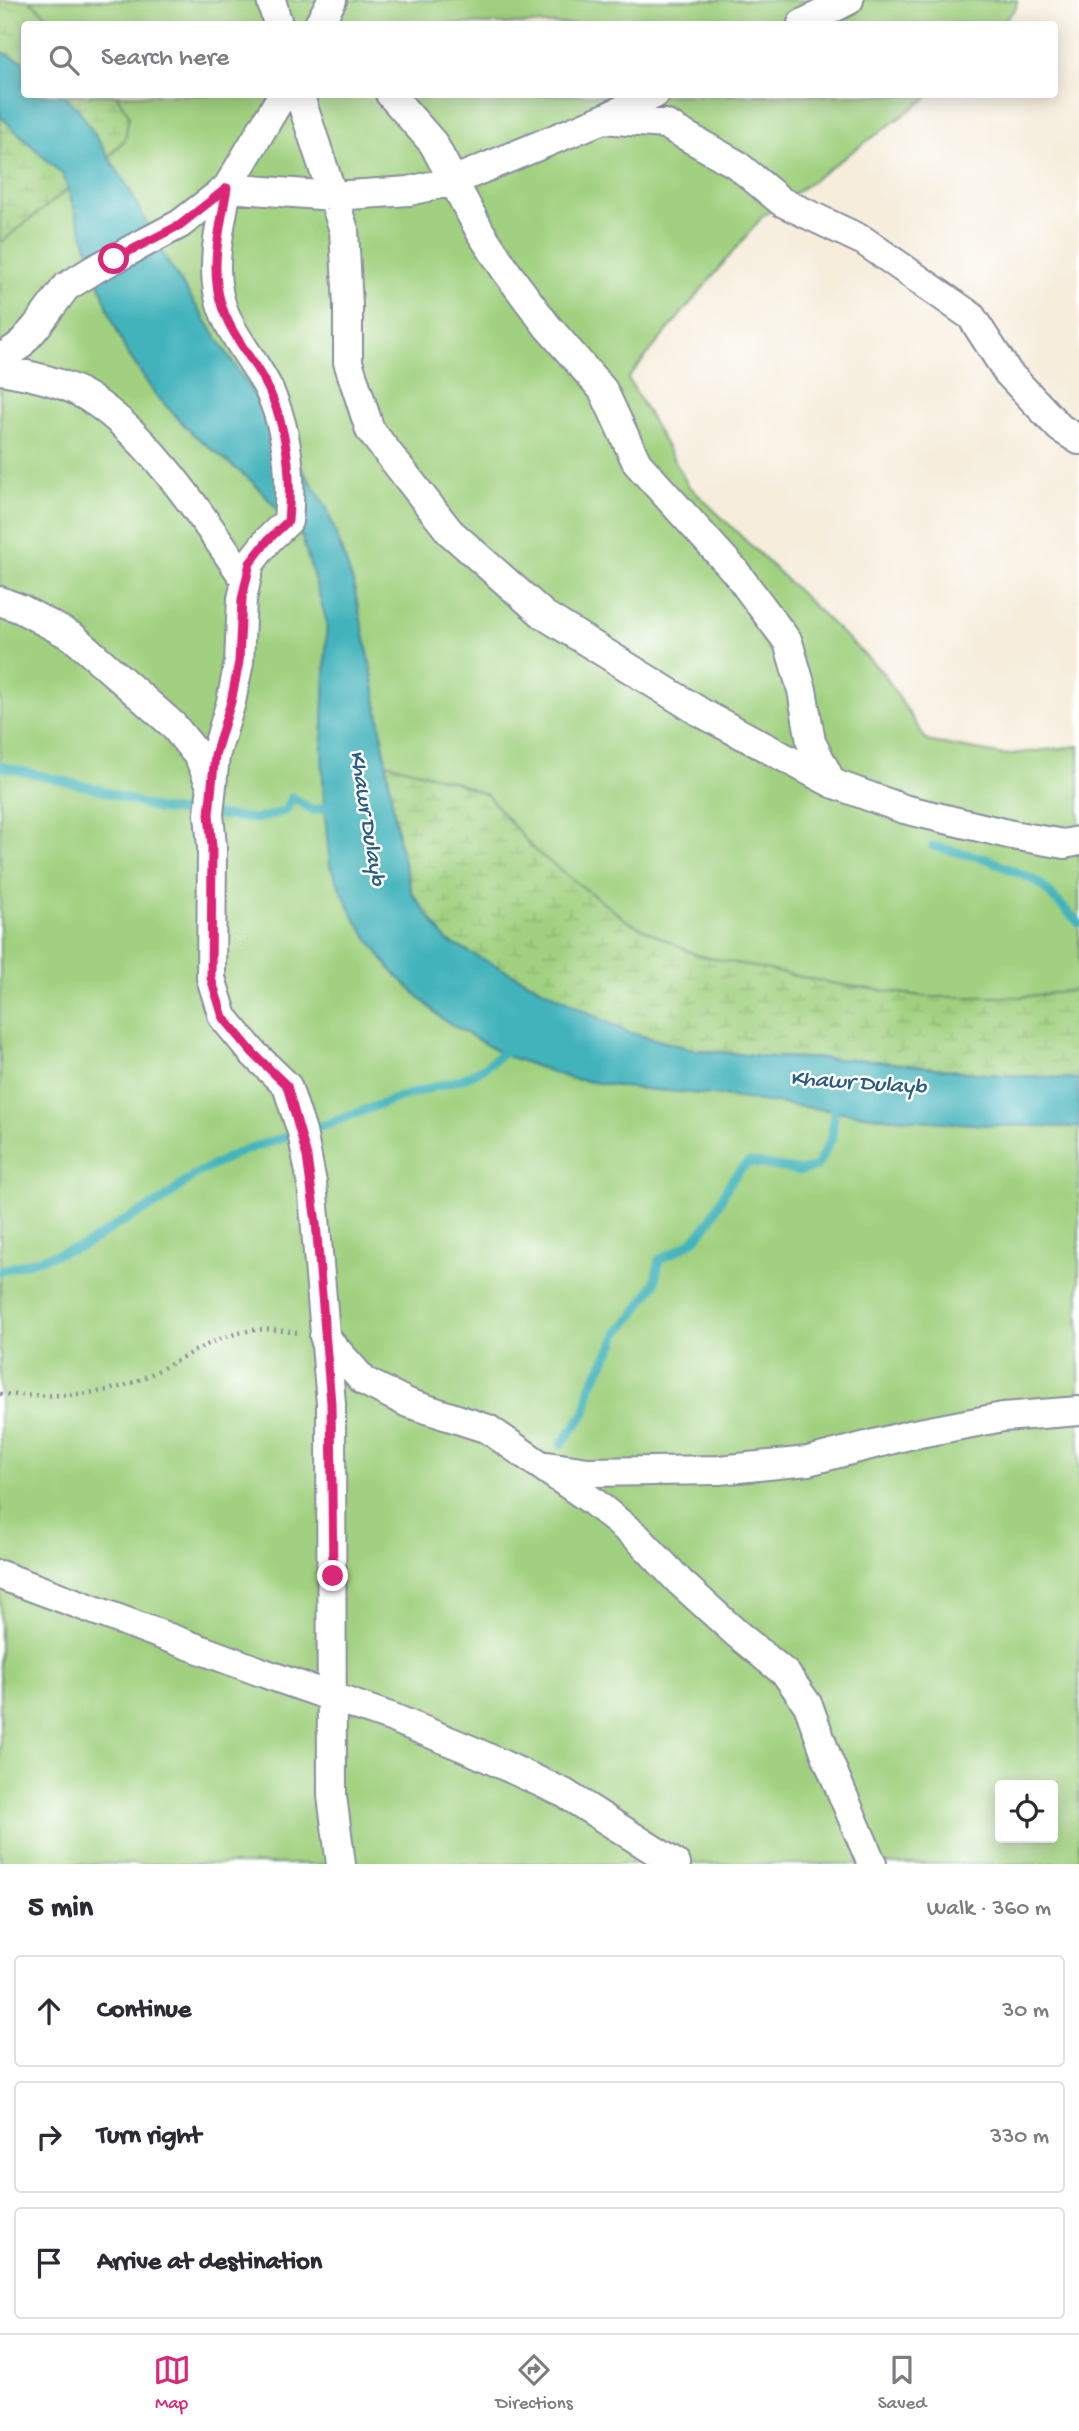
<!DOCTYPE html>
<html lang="en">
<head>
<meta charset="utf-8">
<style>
  :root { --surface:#fff; --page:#f7f7f7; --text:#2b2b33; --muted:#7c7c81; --line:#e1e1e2; --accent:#db2777 }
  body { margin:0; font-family:"Gochi Hand",sans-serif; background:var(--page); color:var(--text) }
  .controls { position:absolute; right:21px; bottom:21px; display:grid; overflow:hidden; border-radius:7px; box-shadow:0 4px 18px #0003 }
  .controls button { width:63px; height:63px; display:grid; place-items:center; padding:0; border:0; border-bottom:2px solid var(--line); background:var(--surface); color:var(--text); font:35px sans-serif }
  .stop { position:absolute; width:21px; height:21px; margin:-16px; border:5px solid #db2777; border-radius:50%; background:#fff }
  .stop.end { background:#db2777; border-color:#fff; box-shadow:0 2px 7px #0008 }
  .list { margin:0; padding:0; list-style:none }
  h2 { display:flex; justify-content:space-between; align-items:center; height:91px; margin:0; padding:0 28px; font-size:30px }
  h2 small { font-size:23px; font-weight:400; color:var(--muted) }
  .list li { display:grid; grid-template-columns:46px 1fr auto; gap:21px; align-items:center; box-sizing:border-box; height:112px; margin:0 14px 14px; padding:0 14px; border:2px solid var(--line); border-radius:7px }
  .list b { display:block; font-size:26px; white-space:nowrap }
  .list em { font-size:23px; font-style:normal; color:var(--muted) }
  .icon { flex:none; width:38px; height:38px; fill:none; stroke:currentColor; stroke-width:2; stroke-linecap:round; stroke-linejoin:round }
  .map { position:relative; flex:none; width:1079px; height:1864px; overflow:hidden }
  .search { position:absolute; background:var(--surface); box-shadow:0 4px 18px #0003; left:21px; right:21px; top:21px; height:77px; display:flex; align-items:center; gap:18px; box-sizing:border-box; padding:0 24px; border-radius:7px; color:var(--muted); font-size:26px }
  .sheet { height:469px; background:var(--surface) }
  nav { display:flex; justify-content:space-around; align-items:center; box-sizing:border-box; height:98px; border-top:2px solid var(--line); background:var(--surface); font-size:19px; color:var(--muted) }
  nav a { display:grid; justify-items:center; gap:4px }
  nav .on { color:var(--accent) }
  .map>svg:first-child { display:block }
</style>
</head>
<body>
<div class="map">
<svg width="1079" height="1864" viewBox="0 0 1079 1864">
  <defs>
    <pattern id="wetland-marsh" width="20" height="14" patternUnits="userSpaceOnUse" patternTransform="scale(1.75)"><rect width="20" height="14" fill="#a1d180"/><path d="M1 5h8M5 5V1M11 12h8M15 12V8" fill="none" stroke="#8ab471"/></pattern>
  </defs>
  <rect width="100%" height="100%" fill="#fff"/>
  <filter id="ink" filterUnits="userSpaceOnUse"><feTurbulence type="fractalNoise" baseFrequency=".0143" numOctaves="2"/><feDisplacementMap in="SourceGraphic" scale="14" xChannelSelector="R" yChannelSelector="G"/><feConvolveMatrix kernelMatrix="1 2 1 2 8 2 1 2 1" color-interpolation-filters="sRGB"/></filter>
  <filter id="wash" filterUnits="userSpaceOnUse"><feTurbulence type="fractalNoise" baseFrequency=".00686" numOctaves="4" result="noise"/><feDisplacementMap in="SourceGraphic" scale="28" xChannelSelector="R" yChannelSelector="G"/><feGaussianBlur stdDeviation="1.57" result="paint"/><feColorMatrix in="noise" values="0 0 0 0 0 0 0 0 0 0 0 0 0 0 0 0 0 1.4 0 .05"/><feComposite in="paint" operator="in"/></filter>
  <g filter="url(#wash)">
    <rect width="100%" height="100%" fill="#f6eddb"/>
    <path fill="#a1d180" stroke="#5e806f" stroke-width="2" fill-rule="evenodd" d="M29,0H1017L1016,8L1001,24H57Z
      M116,95H931L762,217L628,378L688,485L883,673L927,741L1004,755L1079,746V990L1022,997H927L835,984L696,955L627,921L534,850L487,795L452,781L386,763L371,667L353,583L326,506L167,261L109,157L125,139L129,115Z
      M68,189L110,314L125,349L155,394L193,434L255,484L302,537L327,622L322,749L355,919L389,968L441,1018L502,1054L569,1078L623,1087L723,1096L880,1117L986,1125L1079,1127V1864H0V243ZM1000,1785H1053V1838H1000Z"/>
    <path fill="url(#wetland-marsh)" stroke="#5e806f" stroke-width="2" d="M0,0H29L57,24H24V62L0,51Z
      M64,95H116L129,115L125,139L109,157L79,110Z
      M0,116L63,175L68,189L0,243Z
      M386,763L452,781L487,795L534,850L627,921L697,955L835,984L927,997H1022L1079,990V1079L985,1074L868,1060L773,1057L696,1050L627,1032L447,941L412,893L399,844Z"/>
    <path fill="#43b3bb" stroke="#2f718c" stroke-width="2" d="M0,51L24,62V94L64,95L79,110L127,186L167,261L326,506L353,583L371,667L399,844L412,893L447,941L627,1032L696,1050L773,1057L868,1060L985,1074L1079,1079V1127L986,1125L880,1117L723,1096L623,1087L569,1078L502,1054L441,1018L389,968L355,919L330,866L324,807L322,749L327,622L302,537L255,484L193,434L155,394L125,349L110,314L63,175L0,116Z"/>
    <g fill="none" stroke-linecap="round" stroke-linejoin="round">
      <path stroke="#43b3bb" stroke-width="9" d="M0,766L97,789L158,809L256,819L286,811L292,797L313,810L335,806
        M933,846L987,859L1038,882L1079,923
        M0,1271L86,1245L120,1223L162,1201L194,1175L241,1151L336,1121L397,1098L465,1078L485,1067L509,1048
        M561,1444L585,1413L591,1385L614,1344L618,1332L634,1315L655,1283L659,1260C675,1252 693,1244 704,1229C722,1206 723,1182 749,1162L801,1171L816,1167L832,1138L835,1101"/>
    </g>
  </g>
  <g filter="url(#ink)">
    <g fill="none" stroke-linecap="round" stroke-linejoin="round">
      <g stroke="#888e9c" stroke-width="32">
        <path id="minor" d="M271,0L278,24
          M319,24L332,0
          M802,24L849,0
          M299,94L344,230L348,306V362L370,430L450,532L544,615L700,712L832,783L904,809L1012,835L1064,844L1079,841
          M390,94L433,143L481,233L506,271L547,326L603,390L637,463L735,571L788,642L802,690L811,742L832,783
          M603,119L665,124L736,164L782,202L864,241L971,316L1008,373L1060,428L1079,440
          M227,188C221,225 210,263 220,300C229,334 254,359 269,390C288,431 292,476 288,521L268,540L250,563L242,599L239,662L231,702L215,756L209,814L212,847L211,978L223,1017L253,1053L287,1086L302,1132L312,1183L331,1403L332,1796L341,1864
          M227,188L333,196L409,191L453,181L603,119L655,94
          M0,359L19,346L36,327L66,287L95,269L180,224L227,188L283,94
          M0,370C25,374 54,380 77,391C143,425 205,520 246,581
          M0,601L21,609L73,637L173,725L199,757L211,786
          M324,1336L364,1381L408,1403L488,1429L591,1500L638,1538L680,1582L736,1633L786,1674L808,1705L828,1760L872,1864
          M547,1466L588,1472L719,1470L808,1461L909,1435L1003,1417L1079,1411
          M0,1575L272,1676L393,1718L473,1751L564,1793L676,1864"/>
      </g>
      <path stroke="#888e9c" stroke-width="4.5" stroke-dasharray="2 5" stroke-linecap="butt" d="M0,1394C37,1396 76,1397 112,1389C163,1377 202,1336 255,1330C268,1328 284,1331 298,1333"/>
      <use href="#minor" stroke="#fff" stroke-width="28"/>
    </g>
  </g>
  <g fill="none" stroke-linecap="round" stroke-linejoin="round" filter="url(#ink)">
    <path stroke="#db2777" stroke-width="9" d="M114,259L180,225L227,188C221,225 210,263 220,300C229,334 254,359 269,390C288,432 292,476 288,521L268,540L250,563L242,599L239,662L231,702L215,755L209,814L212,847L211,978L223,1017L253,1053L287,1086L307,1157L316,1223L331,1403L333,1576"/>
  </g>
  <g text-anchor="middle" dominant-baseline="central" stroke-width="5" stroke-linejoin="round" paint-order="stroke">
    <g font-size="23" font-style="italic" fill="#295d7f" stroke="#fff">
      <text transform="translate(366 818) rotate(81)">Khawr Dulayb</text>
      <text transform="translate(858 1084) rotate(4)">Khawr Dulayb</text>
    </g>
  </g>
</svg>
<div class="controls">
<button><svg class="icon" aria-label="locate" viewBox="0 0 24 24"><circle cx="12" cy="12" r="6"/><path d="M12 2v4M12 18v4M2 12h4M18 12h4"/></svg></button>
</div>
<div class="stop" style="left:114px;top:259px"></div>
<div class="stop end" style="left:333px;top:1576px"></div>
<div class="search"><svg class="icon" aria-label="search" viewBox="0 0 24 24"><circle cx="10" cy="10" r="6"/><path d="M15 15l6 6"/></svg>Search here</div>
</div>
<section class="sheet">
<h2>5 min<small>Walk · 360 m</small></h2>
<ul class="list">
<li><svg class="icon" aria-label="ahead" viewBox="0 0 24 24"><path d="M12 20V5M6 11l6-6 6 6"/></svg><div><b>Continue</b></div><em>30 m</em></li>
<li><svg class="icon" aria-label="right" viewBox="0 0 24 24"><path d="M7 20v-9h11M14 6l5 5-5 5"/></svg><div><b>Turn right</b></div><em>330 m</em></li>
<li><svg class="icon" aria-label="arrive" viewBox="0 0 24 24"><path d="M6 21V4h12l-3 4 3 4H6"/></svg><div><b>Arrive at destination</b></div></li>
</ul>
</section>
<nav>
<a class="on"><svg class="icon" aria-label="map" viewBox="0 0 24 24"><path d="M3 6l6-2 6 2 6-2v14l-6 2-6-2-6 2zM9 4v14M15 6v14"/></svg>Map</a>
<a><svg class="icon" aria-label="directions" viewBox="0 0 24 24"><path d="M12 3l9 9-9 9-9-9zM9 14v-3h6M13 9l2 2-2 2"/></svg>Directions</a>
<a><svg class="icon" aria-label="saved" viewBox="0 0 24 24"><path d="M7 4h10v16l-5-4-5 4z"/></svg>Saved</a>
</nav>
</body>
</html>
